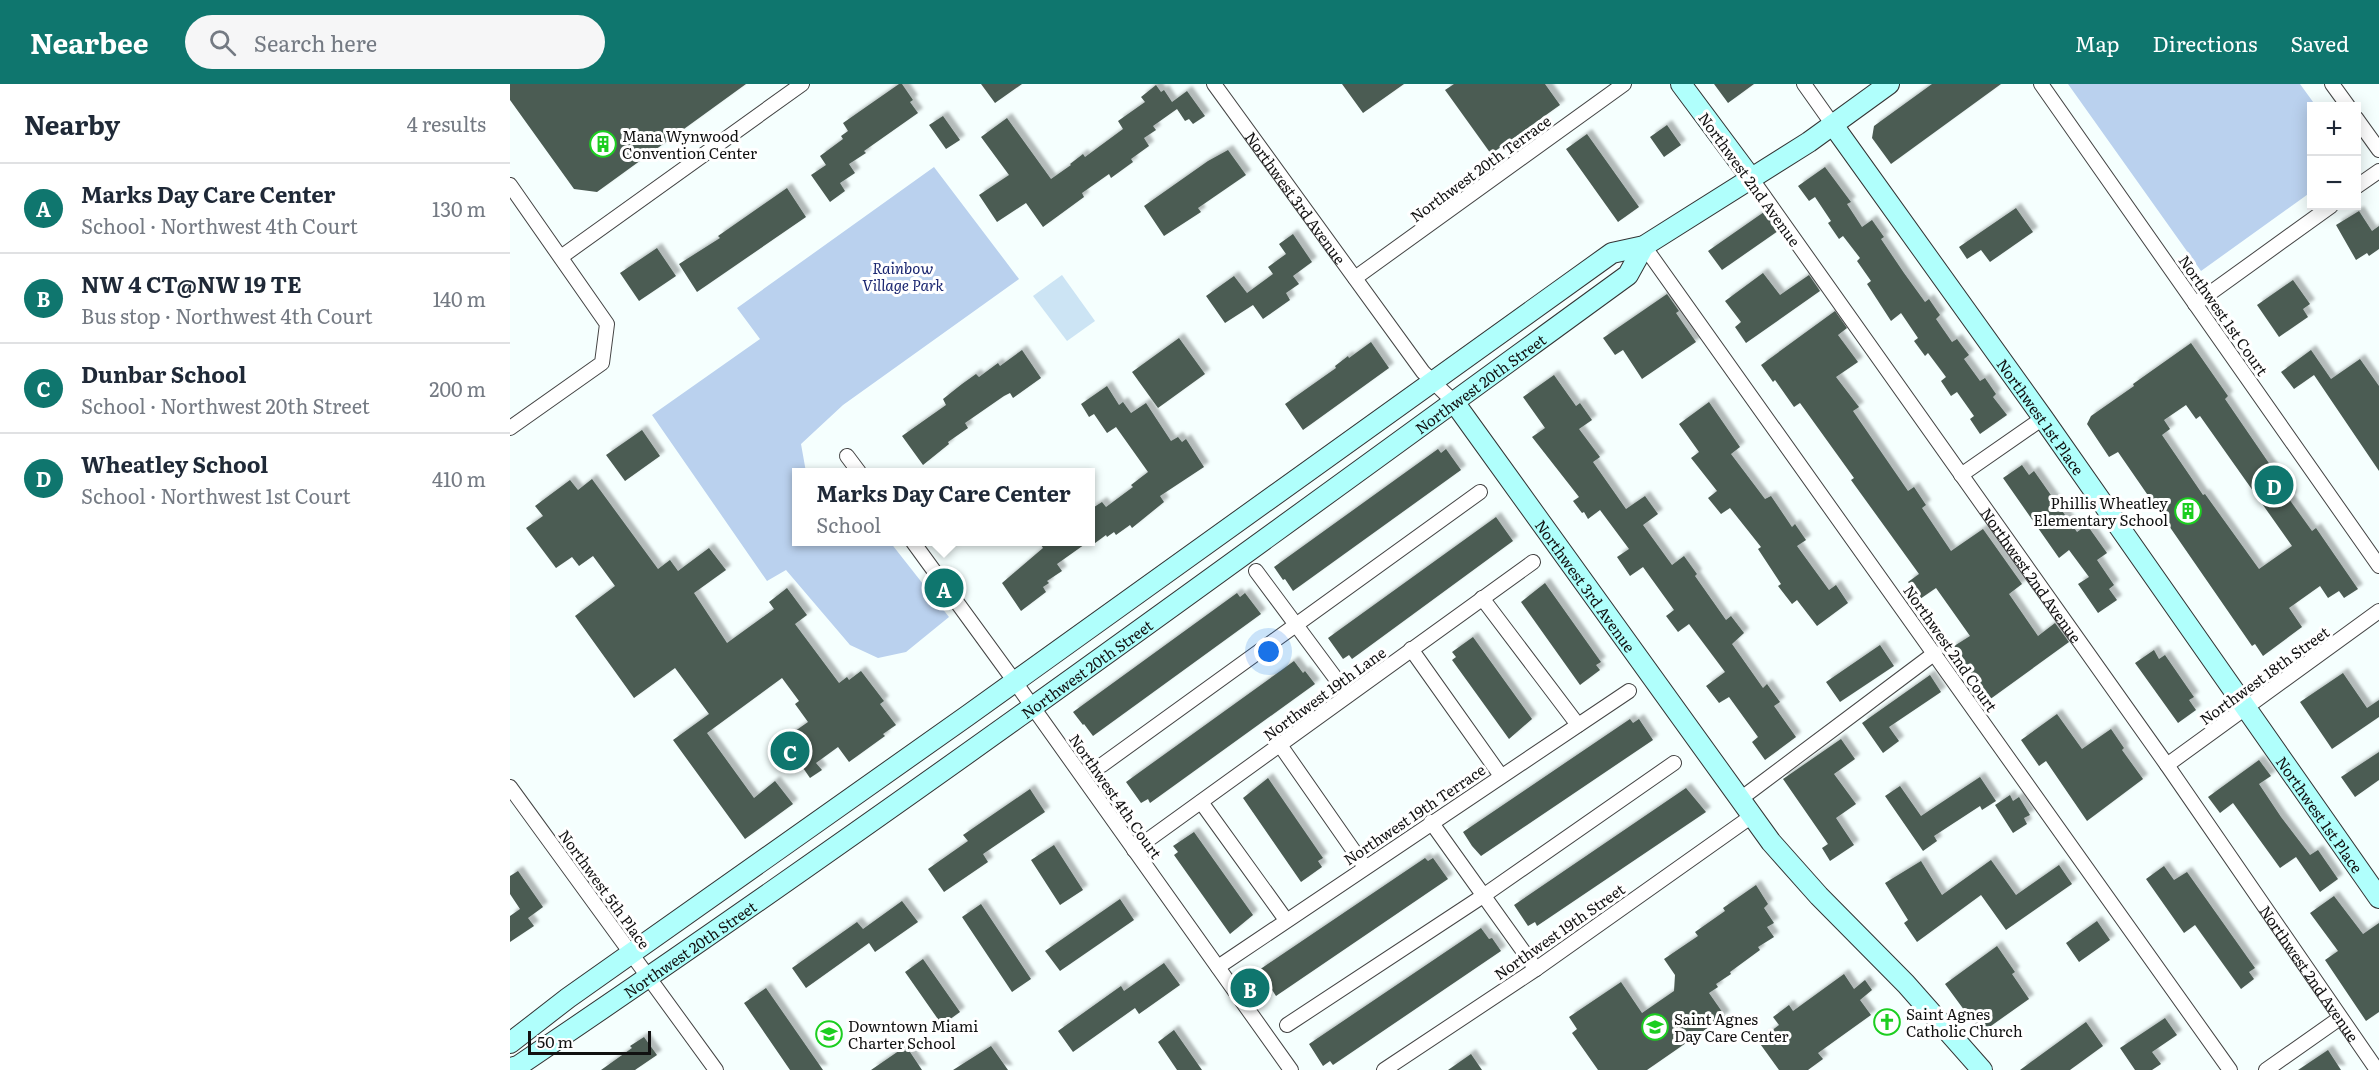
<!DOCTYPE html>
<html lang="en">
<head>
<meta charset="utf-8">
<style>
  :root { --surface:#fff; --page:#f6f6f7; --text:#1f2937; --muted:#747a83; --line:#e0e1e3; --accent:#0f766e }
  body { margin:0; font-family:Literata,serif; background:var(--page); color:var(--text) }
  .controls { position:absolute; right:18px; top:18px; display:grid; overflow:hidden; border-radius:0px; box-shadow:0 3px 15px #0003 }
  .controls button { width:54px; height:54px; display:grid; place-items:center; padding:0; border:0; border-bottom:2px solid var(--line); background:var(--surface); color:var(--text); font:30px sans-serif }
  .scale { position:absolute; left:18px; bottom:15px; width:123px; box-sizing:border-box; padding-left:6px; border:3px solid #111; border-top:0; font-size:16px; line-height:21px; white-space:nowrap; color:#111; -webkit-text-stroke:4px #fff; paint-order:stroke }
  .you { position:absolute; left:759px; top:568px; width:21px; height:21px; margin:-15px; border:4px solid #fff; border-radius:50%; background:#1a73e8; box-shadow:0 0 0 9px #1a73e833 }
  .badge { display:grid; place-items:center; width:39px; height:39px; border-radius:50%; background:var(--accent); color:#fff; font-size:20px; font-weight:700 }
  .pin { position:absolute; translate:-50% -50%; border:3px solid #fff; box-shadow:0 2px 6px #0006 }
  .popup { position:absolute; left:282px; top:384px; width:303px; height:78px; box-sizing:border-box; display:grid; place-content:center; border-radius:0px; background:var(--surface); filter:drop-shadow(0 2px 4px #0005); font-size:20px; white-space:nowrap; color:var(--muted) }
  .popup b { font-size:22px; color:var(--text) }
  .popup::after { content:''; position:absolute; left:50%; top:100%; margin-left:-12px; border:12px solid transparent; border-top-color:var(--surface) }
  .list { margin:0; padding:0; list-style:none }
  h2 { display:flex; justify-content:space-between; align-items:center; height:78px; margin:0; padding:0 24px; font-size:26px }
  h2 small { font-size:20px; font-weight:400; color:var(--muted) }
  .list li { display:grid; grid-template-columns:39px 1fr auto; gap:18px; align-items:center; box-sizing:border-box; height:90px; padding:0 24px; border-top:2px solid var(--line) }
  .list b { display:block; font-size:22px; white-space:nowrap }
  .list p { margin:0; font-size:20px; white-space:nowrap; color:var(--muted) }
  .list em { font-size:20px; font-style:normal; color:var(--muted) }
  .icon { flex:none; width:33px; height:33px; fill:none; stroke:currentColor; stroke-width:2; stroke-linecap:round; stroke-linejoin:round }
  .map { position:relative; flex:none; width:1869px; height:986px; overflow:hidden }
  header { display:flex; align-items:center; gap:36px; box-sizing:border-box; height:84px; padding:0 30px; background:var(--accent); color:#fff }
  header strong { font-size:28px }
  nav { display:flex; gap:33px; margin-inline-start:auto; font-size:21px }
  .search { width:420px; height:54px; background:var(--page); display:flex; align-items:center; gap:15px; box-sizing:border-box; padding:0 21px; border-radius:33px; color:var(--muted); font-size:22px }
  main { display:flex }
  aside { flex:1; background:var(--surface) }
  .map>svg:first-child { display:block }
</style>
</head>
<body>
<header>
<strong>Nearbee</strong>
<div class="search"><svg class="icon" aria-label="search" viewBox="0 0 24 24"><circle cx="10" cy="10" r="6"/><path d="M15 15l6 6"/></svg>Search here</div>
<nav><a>Map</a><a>Directions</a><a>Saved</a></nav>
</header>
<main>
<aside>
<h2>Nearby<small>4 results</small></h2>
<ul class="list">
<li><span class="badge">A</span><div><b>Marks Day Care Center</b><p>School · Northwest 4th Court</p></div><em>130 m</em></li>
<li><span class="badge">B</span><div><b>NW 4 CT@NW 19 TE</b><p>Bus stop · Northwest 4th Court</p></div><em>140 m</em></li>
<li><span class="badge">C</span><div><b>Dunbar School</b><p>School · Northwest 20th Street</p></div><em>200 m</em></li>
<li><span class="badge">D</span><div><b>Wheatley School</b><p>School · Northwest 1st Court</p></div><em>410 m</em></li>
</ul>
</aside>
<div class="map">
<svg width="1869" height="986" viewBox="0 0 1869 986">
  <defs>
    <filter id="shadow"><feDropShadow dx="5" dy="-5" stdDeviation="1.5" flood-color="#0004"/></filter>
  </defs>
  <rect width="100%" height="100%" fill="#f5fffe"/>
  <path fill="#bad1ee" d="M1558,0H1790L1806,22H1802L1801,108L1691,187Z
    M424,83L509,195L333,321L291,360L296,388H287V458H380L439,533L396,568L368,574L340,561L276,486L257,497L142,331L250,255L227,224Z"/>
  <path fill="#cce4f4" d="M552,191L585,237L557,257L523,212Z"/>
  <path fill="#4c5b53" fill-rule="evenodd" filter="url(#shadow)" d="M0,0H236L87,108L64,105L0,16Z
    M389,0H392L403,16L400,18L408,29L354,67L356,69L339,80L345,89L330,99L335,107L320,118L301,91L316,81L310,72L333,55L331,52L338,47L333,39Z
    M471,0H512L485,19Z
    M832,0H894L853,29Z
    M944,0H1035L1050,21L981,70L935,6Z
    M1204,0H1244L1218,19Z
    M1422,0H1491L1381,80L1362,54L1364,42Z
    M646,1L651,8L654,6L662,18L677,7L695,32L683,40L679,35L675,37L667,25L643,42L646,46L634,54L639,62L621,75L623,78L601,94L599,90L572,109L574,113L533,143L516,119L487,138L469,111L499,91L471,53L497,34L541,95L561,81L560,80L573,70L575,73L613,45L608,37L635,18L631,13Z
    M433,32L450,56L436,65L419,41Z
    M1157,41L1171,61L1154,73L1140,53Z
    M1077,50L1129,123L1108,138L1056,65Z
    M718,66L736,91L688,124L691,128L654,152L634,122L698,77Z
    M1315,83L1341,118L1337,120L1352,143L1362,136L1374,153L1371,155L1394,189L1415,218L1419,215L1430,231L1426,235L1442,258L1447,255L1459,271L1454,275L1470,297L1475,294L1486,310L1483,313L1497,331L1470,350L1460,335L1464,332L1447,308L1441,312L1431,297L1436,293L1418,269L1415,272L1404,257L1408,254L1391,229L1381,237L1357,200L1361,197L1347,177L1350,174L1333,152L1329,155L1318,139L1321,137L1305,113L1299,117L1288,102Z
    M277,104L296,133L187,208L169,180L210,154L208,152Z
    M1506,124L1523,148L1480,178L1471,166L1457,175L1449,163Z
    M1849,127L1862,147L1869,142V165L1859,172L1857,169L1846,176L1826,141Z
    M1254,128L1268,147L1212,186L1198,167Z
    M783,150L802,178L783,192L789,200L776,209L780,216L753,235L743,221L715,239L696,212L724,192L737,209L763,190L758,183L776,170L769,160Z
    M147,164L166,192L129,217L110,189Z
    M1253,189L1270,211L1299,191L1310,207L1236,259L1225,243L1231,238L1215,217Z
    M1783,196L1800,220L1793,225L1798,233L1769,253L1747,221Z
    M1157,210L1169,227L1166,229L1186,258L1132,295L1113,266L1105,271L1093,254Z
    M1325,227L1337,244L1328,251L1348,278L1326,293L1349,323L1343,327L1398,407L1404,403L1416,421L1412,424L1441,467L1473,445L1512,500L1499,510L1528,552L1545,539L1559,558L1479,616L1441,564L1460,552L1426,504L1410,515L1398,498L1409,490L1341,396L1344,394L1290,319L1284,323L1265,296L1263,298L1251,281Z
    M669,254L695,290L648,324L622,288Z
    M861,258L879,284L793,346L775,320L826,284L825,282L838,272L839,274Z
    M1681,259L1718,312L1715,315L1782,413L1779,415L1802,447L1806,444L1848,505L1834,514L1829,507L1818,514L1810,502L1779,524L1792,543L1753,572L1745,560L1742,562L1608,368L1599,373L1577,340L1581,332L1624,302L1623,300ZM1676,321L1686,335L1690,332L1782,462L1749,485L1695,410L1693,411L1652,351L1660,345L1654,336Z
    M512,266L531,294L503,314L500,309L494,312L455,339L458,344L438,358L439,360L413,381L392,352L436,321L433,315L452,300L466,290L469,293L488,279L490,282Z
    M1801,266L1821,295L1850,275L1869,302V387L1804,291L1784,305L1771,288Z
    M1044,291L1066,322L1070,319L1082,336L1069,345L1090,373L1083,378L1116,425L1135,412L1148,430L1133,441L1162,481L1174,472L1187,490L1185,492L1216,536L1221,532L1234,549L1222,560L1253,604L1257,600L1270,618L1264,622L1286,653L1255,676L1242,658L1248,653L1219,613L1209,619L1196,602L1215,588L1179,540L1168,548L1156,532L1164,526L1133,483L1120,492L1107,473L1119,465L1090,426L1078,435L1074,428L1072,429L1063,417L1069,413L1022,353L1035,344L1013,313Z
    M597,302L609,321L613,318L621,329L636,319L661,357L668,353L672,358L676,355L694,383L650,412L654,418L622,444L620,441L606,451L604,448L597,453L596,451L581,462V425L592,418L596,423L623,403L621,401L638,388L606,343L597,349L584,330L579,333L571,320Z
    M1199,318L1230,363L1221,370L1255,415L1261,412L1282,443L1285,440L1296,456L1287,462L1319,506L1326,501L1338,519L1307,542L1287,516L1282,520L1268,502L1271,500L1248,465L1251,463L1220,424L1211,430L1198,414L1207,407L1181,374L1189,368L1169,340Z
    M132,346L150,372L115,397L96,371Z
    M928,365L931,369L936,365L951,386L783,507L775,495L773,496L764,483Z
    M1512,381L1519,391L1524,387L1567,448L1577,441L1597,469L1587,476L1604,501L1599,505L1607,516L1588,529L1568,500L1579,493L1559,466L1549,474L1493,394Z
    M82,395L148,485L160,476L168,487L199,464L216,486L184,509L217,559L264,525L259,518L277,504L297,531L285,540L329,599L337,593L339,596L351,587L374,617L370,620L386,641L373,650L375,652L339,678L328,663L306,679L312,686L300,694L291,681L296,678L278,652L298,638L285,620L289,617L272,594L197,649L244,714L265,697L283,720L235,755L163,656L199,630L165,584L124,614L65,532L105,502L83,472L69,482L62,473L46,484L16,444L33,432L25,422L60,396L68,406Z
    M986,433L1003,457L842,575L839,571L833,575L818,554Z
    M529,458H578L547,480L552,487L537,497L539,499L533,503L536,508L511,527L492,499L533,464Z
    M1035,499L1091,578L1086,581L1090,586L1070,601L1011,518Z
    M727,509L730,513L735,509L751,530L583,652L574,640L573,641L563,628Z
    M963,553L1022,635L999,655L942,576L946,573L942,568Z
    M1370,561L1384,582L1330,618L1316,598Z
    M1644,566L1649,575L1655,571L1684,613L1679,616L1686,626L1668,639L1625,579Z
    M784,577L793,589L795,587L805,600L640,719L638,715L631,719L616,698Z
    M1833,589L1857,624L1869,616V633L1822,665L1790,618Z
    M1420,591L1431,608L1379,643L1389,657L1373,669L1352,639Z
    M1547,630L1572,665L1601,645L1614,664L1612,666L1633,695L1577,737L1536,677L1529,682L1511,656Z
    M1120,635L1123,639L1129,635L1143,656L971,772L962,762L953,748Z
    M1331,655L1345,675L1324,690L1346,720L1326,734L1344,761L1320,777L1312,764L1318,760L1273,695Z
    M1869,668V696L1845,713L1831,693Z
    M1749,676L1761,692L1749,700L1771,733L1800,771L1808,766L1828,795L1810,808L1786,773L1770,784L1723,719L1710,729L1698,713Z
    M1470,693L1486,717L1472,726L1470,722L1424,752L1427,757L1413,767L1375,712L1390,702L1411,732Z
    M758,694L813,774L808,777L812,783L791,798L733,714Z
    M1176,704L1196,728L1027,842L1025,838L1018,842L1004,821Z
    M520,705L535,728L473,770L478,778L434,808L418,785L458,757L453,751Z
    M1500,711L1503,717L1509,713L1520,731L1514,734L1517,740L1503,749L1485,721Z
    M684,748L743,831L720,850L664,771L668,768L663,762Z
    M544,761L573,806L550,821L521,776Z
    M915,774L918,777L923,774L938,795L766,912L749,886Z
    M1481,776L1506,811L1549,781L1562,800L1496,846L1471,811L1407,858L1394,839L1398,836L1375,799L1411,777L1432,811Z
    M1654,782L1664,796L1677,788L1745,884L1739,888L1744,895L1731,905L1685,841L1674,849L1636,795Z
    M8,787L33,823L18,834L24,842L0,858V832L10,825L0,810V792Z
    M1246,801L1258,820L1254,824L1264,839L1257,843L1264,853L1248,863L1250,866L1220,888L1221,890L1206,900L1208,903L1199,909L1215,932L1137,986H1088L1062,949L1067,945L1059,933L1111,898L1132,929L1164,907L1165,891L1154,875L1188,852L1185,848L1215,827L1213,824Z
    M1824,812L1853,850L1869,839V928L1856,937L1815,876L1828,867L1800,829Z
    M610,815L624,836L550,887L535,867Z
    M392,817L408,838L365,868L359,859L296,904L282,884L347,838L353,845Z
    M471,820L521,895L502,908L452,833Z
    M1587,837L1600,856L1569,878L1556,859Z
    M971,844L979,855L982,854L991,867L823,981L820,977L813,982L799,960Z
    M1487,862L1505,888L1502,890L1519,915L1471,949L1435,900Z
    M413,875L450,928L432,941L395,888Z
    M654,879L670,901L629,930L625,924L563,968L548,947L611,902L614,907Z
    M1334,890L1344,905L1355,896L1362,906L1350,916L1361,931L1308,969L1313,975L1298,986H1269L1248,957L1269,941L1263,933L1279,921L1283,927Z
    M256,904L313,986H280L234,919Z
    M1655,934L1667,951L1642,968L1651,980L1642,986H1625L1610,964Z
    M1576,938L1593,962L1560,986H1510Z
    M664,946L692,986H667L648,958Z
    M134,953L147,971L125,986H91L122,964L120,962Z
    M396,962L412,986H361Z
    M481,962L498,986H443Z
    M1818,966L1831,986H1788Z
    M961,970L972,986H938Z"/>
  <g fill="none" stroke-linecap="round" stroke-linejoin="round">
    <g stroke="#444" stroke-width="16">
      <g id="street">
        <path id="s1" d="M704,0L913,288L944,318"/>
        <path d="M1294,0L1323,41"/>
        <path d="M1531,0L1869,482"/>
        <path d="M1822,0L1838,22"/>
        <path d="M1846,34L1869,66"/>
        <path id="s2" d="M1241,94L1657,681L1867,986"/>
        <path d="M0,101L97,240L92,279L0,344"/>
        <path d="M1846,103L1869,87"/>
        <path d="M1134,162L1720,986"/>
        <path d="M51,173L292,0"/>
        <path d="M845,194L1114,0"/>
        <path d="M1685,220L1821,122"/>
        <path d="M337,372L349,388"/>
        <path d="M1451,391L1533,334"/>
        <path d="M403,458L505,598L781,986"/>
        <path d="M746,487L838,611"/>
        <path d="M972,514L1068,641"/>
        <path d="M901,565L991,692"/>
        <path d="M770,661L855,783"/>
        <path d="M592,681L970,408"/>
        <path d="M1657,681L1869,527"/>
        <path d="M0,703L206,986"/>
        <path d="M1229,716L1425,569"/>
        <path d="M691,718L776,836"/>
        <path d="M921,738L1026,885"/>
        <path d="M624,766L1023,478"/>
        <path d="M708,883L1119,607"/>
        <path d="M777,941L973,812L1164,679"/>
        <path d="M874,986L1026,885L1242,732"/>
        <path d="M1756,986L1830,934"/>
      </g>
    </g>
    <g stroke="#333" stroke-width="22">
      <g id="secondary">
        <path d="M1171,0L1241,94"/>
        <path id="s3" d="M1323,41L1533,334L1869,814"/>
        <path id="s4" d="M944,318L1261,758L1309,812L1396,900L1472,986"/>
        <path d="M0,959L58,914L457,632L1102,169L1134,162L1299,58L1379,0"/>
        <path id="s5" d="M0,984L8,982C384,728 750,459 1118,191L1134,162"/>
      </g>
    </g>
    <use href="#street" stroke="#fff" stroke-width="14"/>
    <use href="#secondary" stroke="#b0fffc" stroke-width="20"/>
  </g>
  <defs>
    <g id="building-ring" transform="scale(1.35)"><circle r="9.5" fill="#fff" stroke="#1cce20" stroke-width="1.5"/><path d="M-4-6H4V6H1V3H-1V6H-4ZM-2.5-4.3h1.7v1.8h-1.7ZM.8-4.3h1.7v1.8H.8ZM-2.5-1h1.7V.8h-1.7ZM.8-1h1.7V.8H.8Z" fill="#1cce20"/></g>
    <g id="church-ring" transform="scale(1.35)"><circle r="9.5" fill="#fff" stroke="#1cce20" stroke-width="1.5"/><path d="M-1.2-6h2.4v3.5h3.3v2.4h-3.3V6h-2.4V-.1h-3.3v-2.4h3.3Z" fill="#1cce20"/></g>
    <g id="school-ring" transform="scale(1.35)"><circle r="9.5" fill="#fff" stroke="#1cce20" stroke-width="1.5"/><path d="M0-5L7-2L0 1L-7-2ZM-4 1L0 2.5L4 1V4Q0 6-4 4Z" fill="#1cce20"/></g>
  </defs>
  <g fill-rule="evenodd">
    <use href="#building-ring" x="93" y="60"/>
    <use href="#building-ring" x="1678" y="427"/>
    <use href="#church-ring" x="1377" y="938"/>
    <use href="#school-ring" x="1145" y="943"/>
    <use href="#school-ring" x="319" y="950"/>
  </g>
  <g text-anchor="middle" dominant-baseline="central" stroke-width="6" stroke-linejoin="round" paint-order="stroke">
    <g font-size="15" fill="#111" stroke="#fff" text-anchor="start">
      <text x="112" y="51">Mana Wynwood<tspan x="112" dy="17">Convention Center</tspan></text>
      <text x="1658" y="418" text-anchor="end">Phillis Wheatley<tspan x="1658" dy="17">Elementary School</tspan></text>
      <text x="1396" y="929">Saint Agnes<tspan x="1396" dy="17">Catholic Church</tspan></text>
      <text x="1164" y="934">Saint Agnes<tspan x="1164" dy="17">Day Care Center</tspan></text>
      <text x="338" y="941">Downtown Miami<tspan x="338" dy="17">Charter School</tspan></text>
    </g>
    <g font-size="15" fill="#111" stroke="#fff">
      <text transform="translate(970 84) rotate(-36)">Northwest 20th Terrace</text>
      <text transform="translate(1240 95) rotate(54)">Northwest 2nd Avenue</text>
      <text stroke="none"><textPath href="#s1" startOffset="140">Northwest 3rd Avenue</textPath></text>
      <text transform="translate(1714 231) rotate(55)">Northwest 1st Court</text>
      <text stroke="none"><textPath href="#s5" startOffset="1188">Northwest 20th Street</textPath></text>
      <text stroke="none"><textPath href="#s3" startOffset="358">Northwest 1st Place</textPath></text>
      <text stroke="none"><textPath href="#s2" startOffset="486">Northwest 2nd Avenue</textPath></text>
      <text stroke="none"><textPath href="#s4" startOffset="226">Northwest 3rd Avenue</textPath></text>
      <text transform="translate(1441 564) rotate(55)">Northwest 2nd Court</text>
      <text stroke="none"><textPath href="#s5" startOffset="702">Northwest 20th Street</textPath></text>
      <text transform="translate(1754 591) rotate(-36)">Northwest 18th Street</text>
      <text transform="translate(814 609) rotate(-36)">Northwest 19th Lane</text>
      <text transform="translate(606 712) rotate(55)">Northwest 4th Court</text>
      <text transform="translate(904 730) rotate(-34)">Northwest 19th Terrace</text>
      <text stroke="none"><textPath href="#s3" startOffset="844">Northwest 1st Place</textPath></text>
      <text transform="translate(95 805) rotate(54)">Northwest 5th Place</text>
      <text transform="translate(1049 847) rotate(-35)">Northwest 19th Street</text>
      <text stroke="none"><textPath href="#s5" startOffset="216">Northwest 20th Street</textPath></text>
      <text stroke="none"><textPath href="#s2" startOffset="972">Northwest 2nd Avenue</textPath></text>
    </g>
    <g font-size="15" font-style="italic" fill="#1a2670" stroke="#fff">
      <text x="393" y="183">Rainbow<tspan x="393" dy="17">Village Park</tspan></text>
    </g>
  </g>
</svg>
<div class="controls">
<button>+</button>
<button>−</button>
</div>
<div class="scale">50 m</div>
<div class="you"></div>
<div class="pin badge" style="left:434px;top:504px">A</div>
<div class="popup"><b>Marks Day Care Center</b>School</div>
<div class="pin badge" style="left:740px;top:904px">B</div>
<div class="pin badge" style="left:280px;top:667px">C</div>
<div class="pin badge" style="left:1764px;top:401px">D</div>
</div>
</main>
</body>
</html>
